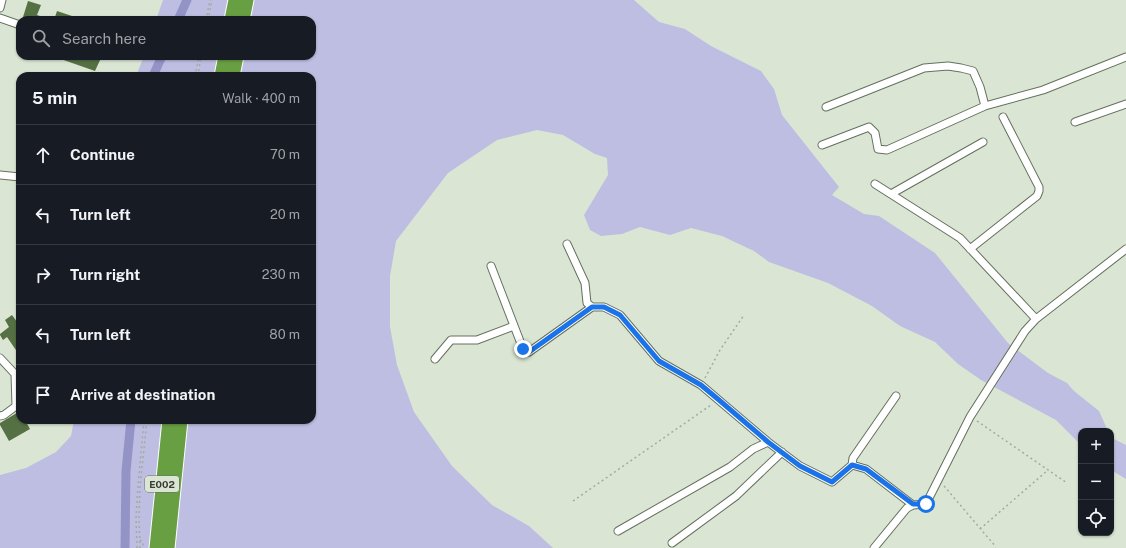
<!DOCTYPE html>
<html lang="en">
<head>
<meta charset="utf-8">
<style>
  :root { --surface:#171b24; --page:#242831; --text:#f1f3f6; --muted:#9ea1a6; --line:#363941 }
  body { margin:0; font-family:"Public Sans",sans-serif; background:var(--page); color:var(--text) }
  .controls { position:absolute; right:12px; bottom:12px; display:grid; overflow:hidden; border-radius:8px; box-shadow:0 1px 3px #0004 }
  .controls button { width:36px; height:36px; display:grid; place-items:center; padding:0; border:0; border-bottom:1px solid var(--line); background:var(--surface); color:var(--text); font:20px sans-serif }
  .stop { position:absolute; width:12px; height:12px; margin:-9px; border:3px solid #1a73e8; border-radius:50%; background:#fff }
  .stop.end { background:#1a73e8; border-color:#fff; box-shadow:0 1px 4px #0008 }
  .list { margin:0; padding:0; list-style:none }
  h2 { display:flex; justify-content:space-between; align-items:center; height:52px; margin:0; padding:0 16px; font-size:17px }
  h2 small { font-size:13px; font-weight:400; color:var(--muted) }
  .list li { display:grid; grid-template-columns:26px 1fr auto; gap:12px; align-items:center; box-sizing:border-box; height:60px; padding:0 16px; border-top:1px solid var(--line) }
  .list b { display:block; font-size:15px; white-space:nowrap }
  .list em { font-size:13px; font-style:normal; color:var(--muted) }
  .icon { flex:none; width:22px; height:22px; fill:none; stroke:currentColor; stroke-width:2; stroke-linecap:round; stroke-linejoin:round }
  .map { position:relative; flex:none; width:1126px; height:548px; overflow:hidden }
  .search { position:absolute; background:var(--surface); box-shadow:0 1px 3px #0004; left:16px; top:16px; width:300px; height:44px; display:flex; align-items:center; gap:10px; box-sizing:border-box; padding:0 14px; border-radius:12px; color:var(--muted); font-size:15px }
  .panel { position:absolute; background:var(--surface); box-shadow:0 1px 3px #0004; left:16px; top:72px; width:300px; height:352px; border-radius:12px }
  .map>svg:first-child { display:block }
</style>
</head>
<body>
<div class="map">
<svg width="1126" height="548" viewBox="0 0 1126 548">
  <rect width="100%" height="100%" fill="#dae6d3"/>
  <path fill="#bebee2" d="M163,0H634L659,22L685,29L711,46L761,71L774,89L782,115L839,187L832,195L864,214L879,216L935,253L1008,343L1048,373L1067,383L1074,391L1099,411L1108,431H1081V445L1056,420L981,380L958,364L935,342L900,326L872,306L828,283L769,262L754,251L722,236L691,228L670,235L640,227L622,234L601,236L590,230L584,215L608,175L607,158L595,154L563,135L537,130L497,140L448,173L396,241L390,276V327L397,365L414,412L452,466L492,505L529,526L553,548H0V475L26,468L56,452L71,436L74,420H312V76H136L144,56H312V20H156Z
    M1111,436L1112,438L1126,445V479L1111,470Z"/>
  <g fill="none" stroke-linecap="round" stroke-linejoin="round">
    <path stroke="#9493c6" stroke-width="9" d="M178,20L187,0
      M153,76L162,56
      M125,548L126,471L131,420"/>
  </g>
  <path fill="#557143" d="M28,1L41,5L37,15L49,19V20H33L23,17Z
    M57,11L81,19L80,20H54Z
    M55,56H95L101,58L95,71L55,57Z
    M12,315L20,326V356L7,337L3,340L0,335V334L9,327L5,320Z
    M20,411V420H25L30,429L9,441L0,425V423Z"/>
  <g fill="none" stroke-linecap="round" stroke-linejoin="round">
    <g stroke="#64705e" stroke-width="9">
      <path id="minor" d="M0,8L2,0
        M0,18L20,25
        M826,107L924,68L948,66L961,68L973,71L980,87L985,106
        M1075,122L1126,104
        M822,145L869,127L875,133L878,149L887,150L985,106L1043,90L1126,57
        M0,175L20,177
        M875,184L960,238L1036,319
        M891,194L983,142
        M567,244L585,283L587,303L592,307H604L620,315L659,361L701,385L768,442L800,466L832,482L852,465L866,469L913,505
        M970,249L1037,196L1039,191V187L1003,117
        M491,266L523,349L529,352L592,307
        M0,358L15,374L16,406L4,415L0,416
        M435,359L451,340H477L514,326
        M852,465L853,458L896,396
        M618,531L730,467L753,449L768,442
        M672,543L736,496L782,452
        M874,548L907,508L913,505L926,504L970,417L1025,331L1036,319L1126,249"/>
    </g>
    <g stroke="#fff" stroke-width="15">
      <path id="motorway" d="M231,20L235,0
        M243,20L247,0
        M221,76L225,56
        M233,76L237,56
        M156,548L169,420
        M168,548L181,420"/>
    </g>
    <path stroke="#a2ac9d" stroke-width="1.5" stroke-dasharray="2 3" stroke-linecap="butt" d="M206,20L210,0
      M208,20L212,0
      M195,76L199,56
      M198,76L201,56
      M705,378L720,350L744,315
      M977,421L1067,483
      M944,486L996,547
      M573,501L711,405
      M980,529L1048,470
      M140,540L143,542V548
      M137,548L136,517L138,486L144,420
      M140,548L139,517L140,487L147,420"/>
    <use href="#minor" stroke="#fff" stroke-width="7"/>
    <use href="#motorway" stroke="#689f42" stroke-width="13"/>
  </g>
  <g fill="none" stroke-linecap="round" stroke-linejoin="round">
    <path stroke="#1a73e8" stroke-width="5" d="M523,349L529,352L592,307H604L620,315L659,361L701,385L719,400L768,442L800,466L832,482L852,465L866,469L913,504H926"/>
  </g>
  <g text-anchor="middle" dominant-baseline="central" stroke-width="4" stroke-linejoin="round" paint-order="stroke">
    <rect fill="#dae6d3" stroke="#686f64" stroke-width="1" x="145" y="476" width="34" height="16" rx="3"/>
    <g font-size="10" font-weight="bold" fill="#373c34">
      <text x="162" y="484">E002</text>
    </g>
  </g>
</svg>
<div class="controls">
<button>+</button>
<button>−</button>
<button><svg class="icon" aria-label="locate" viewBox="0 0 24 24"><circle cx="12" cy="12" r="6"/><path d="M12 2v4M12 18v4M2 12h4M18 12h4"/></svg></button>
</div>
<div class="stop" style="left:926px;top:504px"></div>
<div class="stop end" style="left:523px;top:349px"></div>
<div class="search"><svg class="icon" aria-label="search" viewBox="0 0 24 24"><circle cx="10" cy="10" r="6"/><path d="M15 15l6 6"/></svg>Search here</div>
<section class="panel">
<h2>5 min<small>Walk · 400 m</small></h2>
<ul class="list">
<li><svg class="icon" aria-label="ahead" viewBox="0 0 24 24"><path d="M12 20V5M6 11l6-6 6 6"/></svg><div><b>Continue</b></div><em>70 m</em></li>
<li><svg class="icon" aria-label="left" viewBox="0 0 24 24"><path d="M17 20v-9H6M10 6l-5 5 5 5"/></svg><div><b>Turn left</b></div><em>20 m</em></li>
<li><svg class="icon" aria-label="right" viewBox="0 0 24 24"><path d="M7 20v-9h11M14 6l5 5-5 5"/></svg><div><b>Turn right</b></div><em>230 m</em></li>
<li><svg class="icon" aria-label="left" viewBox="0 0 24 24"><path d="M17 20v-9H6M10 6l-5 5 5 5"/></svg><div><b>Turn left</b></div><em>80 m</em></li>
<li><svg class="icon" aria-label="arrive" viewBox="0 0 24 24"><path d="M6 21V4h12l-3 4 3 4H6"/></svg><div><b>Arrive at destination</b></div></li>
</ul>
</section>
</div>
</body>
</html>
